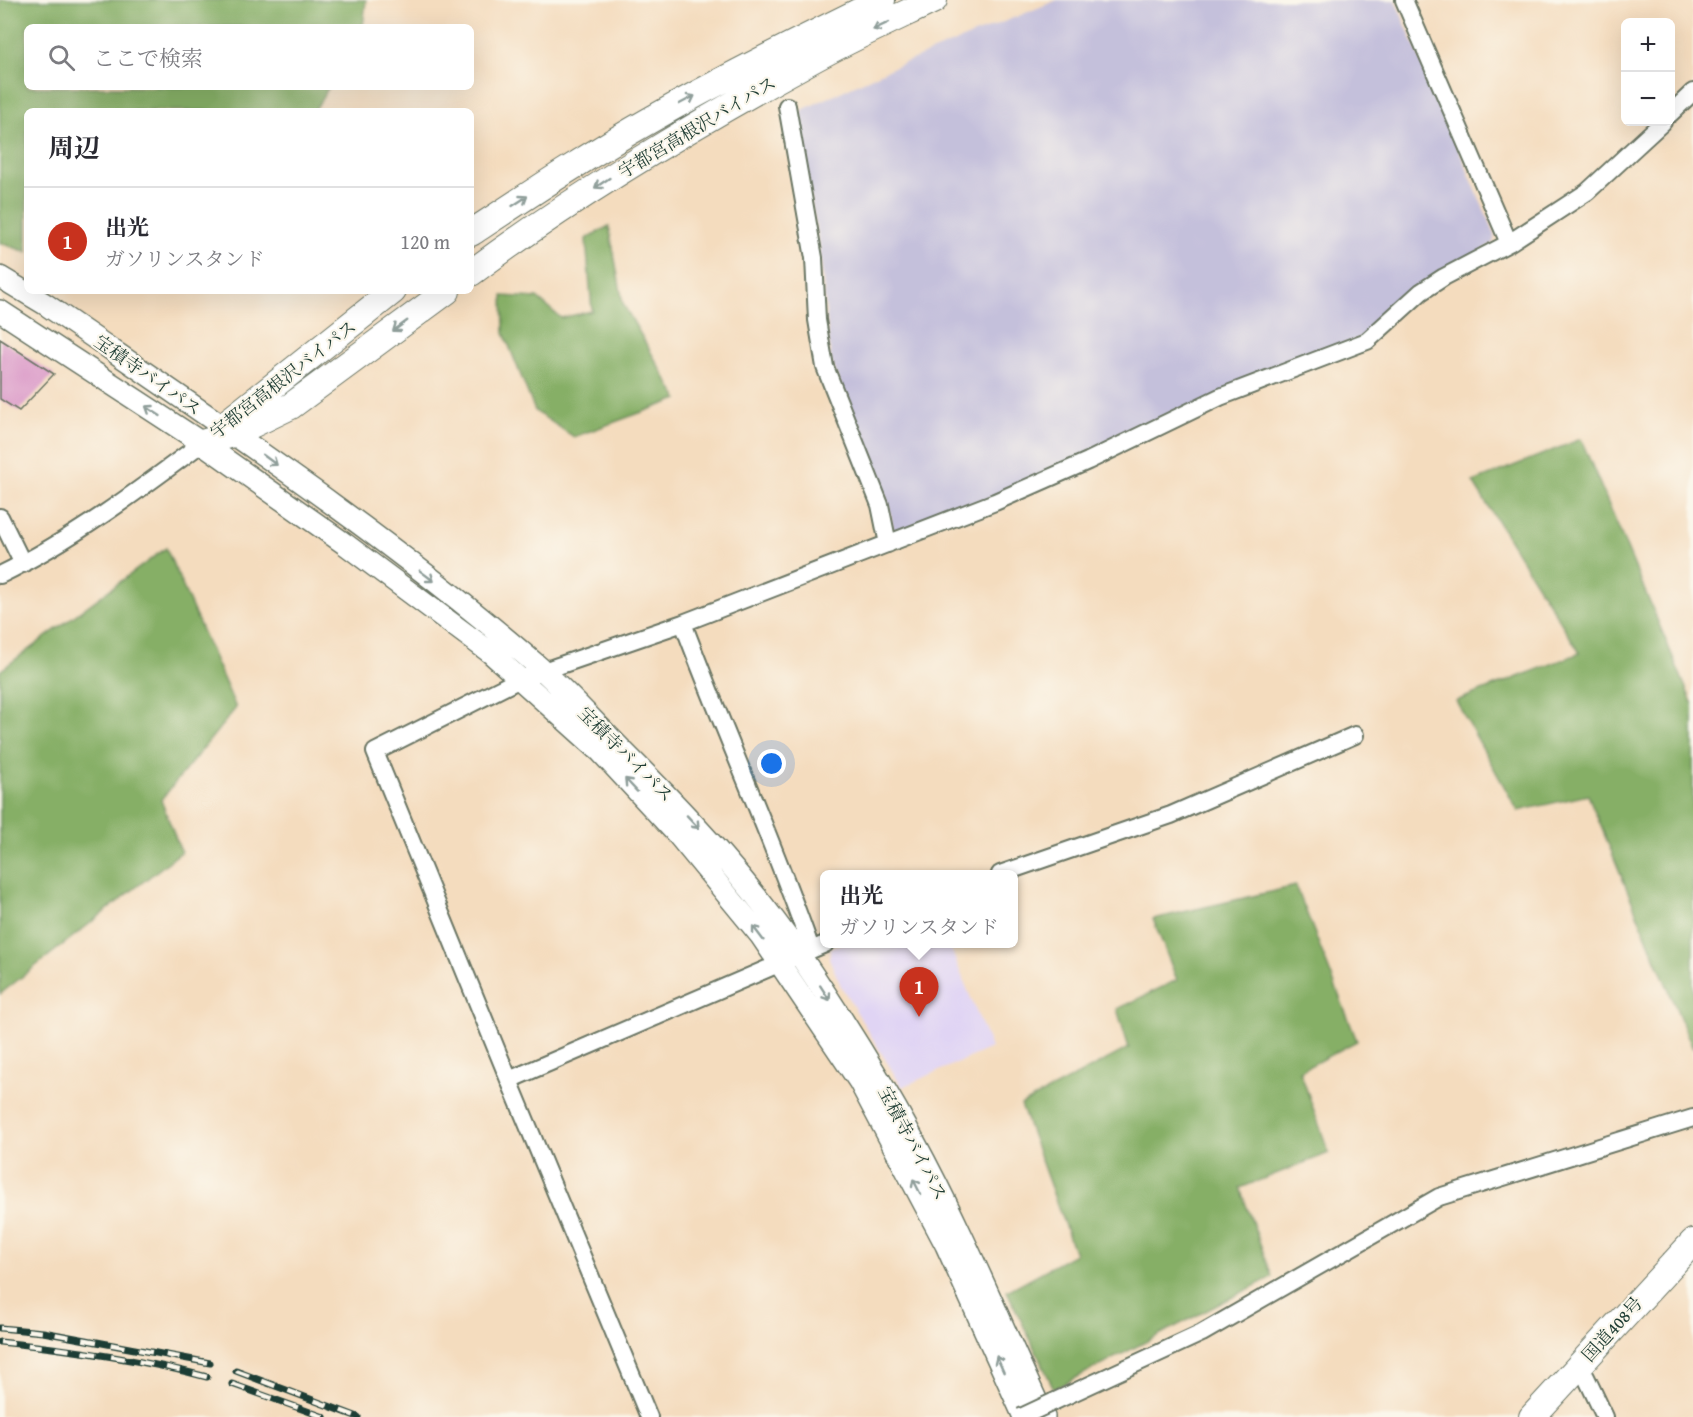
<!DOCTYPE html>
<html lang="ja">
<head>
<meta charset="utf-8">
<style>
  :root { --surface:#fff; --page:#f7f7f7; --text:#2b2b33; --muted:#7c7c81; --line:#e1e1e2; --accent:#c8321e }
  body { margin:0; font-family:"Gentium Book Plus","Noto Serif JP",serif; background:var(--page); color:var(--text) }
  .controls { position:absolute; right:18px; top:18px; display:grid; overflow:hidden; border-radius:9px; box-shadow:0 6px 24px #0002 }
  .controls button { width:54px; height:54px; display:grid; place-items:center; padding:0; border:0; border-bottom:2px solid var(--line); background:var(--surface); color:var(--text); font:30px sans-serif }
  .you { position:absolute; left:772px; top:764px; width:21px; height:21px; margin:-15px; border:4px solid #fff; border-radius:50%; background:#1a73e8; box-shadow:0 0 0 9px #1a73e833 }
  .badge { display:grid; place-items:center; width:39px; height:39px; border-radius:50%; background:var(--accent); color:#fff; font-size:20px; font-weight:700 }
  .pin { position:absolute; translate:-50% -50px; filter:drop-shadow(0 2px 3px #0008) }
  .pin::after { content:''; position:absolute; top:32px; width:21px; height:18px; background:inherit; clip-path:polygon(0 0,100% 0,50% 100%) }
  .popup { position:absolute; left:820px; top:870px; width:198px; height:78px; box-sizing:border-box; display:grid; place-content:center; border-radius:9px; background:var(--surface); filter:drop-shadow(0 2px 4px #0005); font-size:20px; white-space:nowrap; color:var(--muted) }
  .popup b { font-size:22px; color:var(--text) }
  .popup::after { content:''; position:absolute; left:50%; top:100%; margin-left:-12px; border:12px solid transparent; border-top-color:var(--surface) }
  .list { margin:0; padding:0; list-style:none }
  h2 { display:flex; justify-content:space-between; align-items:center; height:78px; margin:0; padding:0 24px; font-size:26px }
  h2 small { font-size:20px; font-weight:400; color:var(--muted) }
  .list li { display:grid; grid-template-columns:39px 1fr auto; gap:18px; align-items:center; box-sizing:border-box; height:108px; padding:0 24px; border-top:2px solid var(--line) }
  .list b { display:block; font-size:22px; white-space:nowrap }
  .list p { margin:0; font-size:20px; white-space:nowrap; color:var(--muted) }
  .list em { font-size:20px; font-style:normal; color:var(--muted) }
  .icon { flex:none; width:33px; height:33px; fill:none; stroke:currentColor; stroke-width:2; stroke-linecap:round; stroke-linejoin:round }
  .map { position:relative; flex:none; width:1693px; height:1417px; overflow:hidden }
  .search { position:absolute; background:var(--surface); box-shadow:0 6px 24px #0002; left:24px; top:24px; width:450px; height:66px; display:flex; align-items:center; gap:15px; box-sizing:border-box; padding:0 21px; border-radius:9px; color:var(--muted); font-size:22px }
  .panel { position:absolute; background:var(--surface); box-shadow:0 6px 24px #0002; left:24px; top:108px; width:450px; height:186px; border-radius:9px }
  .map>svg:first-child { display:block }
</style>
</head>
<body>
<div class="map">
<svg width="1693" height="1417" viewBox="0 0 1693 1417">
  <rect width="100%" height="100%" fill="#fbf7ec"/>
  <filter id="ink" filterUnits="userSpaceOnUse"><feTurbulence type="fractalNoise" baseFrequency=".0167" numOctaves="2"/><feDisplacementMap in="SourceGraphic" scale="12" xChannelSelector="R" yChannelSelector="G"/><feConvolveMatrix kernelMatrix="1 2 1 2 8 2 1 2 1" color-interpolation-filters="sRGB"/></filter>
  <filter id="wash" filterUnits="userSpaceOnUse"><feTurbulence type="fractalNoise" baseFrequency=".008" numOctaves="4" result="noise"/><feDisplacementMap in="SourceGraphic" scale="24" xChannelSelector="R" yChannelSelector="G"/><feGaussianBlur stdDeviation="1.35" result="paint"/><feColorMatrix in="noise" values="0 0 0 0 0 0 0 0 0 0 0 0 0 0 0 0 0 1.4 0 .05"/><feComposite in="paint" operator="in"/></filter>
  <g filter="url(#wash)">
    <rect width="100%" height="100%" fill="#f4dcbe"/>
    <path fill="#e0d4f4" d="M841,944H949L991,1048L902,1087L841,986L829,958L831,948Z"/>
    <path fill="#c4c0db" d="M1057,0H1395L1495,235L1493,243L1365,336L1001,494L894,534L889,506L831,361L819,243L799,134L802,110L887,70Z"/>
    <path fill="#86af66" stroke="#52764d" stroke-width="1.5" d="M0,0H366L363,27H27V87H329L314,111H27V252L0,243Z
      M609,226L623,304L678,399L574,437L535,411L504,333L503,296L537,298L561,318L592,311L586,239Z
      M1581,439L1693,705V1049L1588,795L1518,811L1456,701L1580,653L1473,482Z
      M166,548L236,708L161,800L181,852L0,994V671Z
      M1296,886L1357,1041L1300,1071L1329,1153L1240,1188L1272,1277L1054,1389L1007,1291L1075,1254L1021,1105L1129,1048L1117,1009L1177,980L1153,919Z"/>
    <g id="blocks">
      <path fill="#d892c5" d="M0,339L54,374L19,411L0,399Z"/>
    </g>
  </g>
  <g filter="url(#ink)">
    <use href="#blocks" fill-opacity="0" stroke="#6a7564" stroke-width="1.5"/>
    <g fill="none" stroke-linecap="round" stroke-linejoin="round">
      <g stroke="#6a7564" stroke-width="20">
        <path id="minor" d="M1404,0L1509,243
          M787,106L814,258L817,320L825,367L880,505L888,544
          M1670,114L1693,92
          M0,517L23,564
          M0,575C72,540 138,491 202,443
          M683,623C724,733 773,839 811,949
          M1000,874L1171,815L1355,735
          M509,1080L825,944
          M1577,1368L1586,1377L1605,1417
          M1053,1402L1202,1333L1439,1197L1693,1118
          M649,1417L509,1080L375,752L520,679L683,623L995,502L1088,461L1220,397L1367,341L1421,292L1444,277L1509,243L1587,192L1663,122"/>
      </g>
      <g stroke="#6a7564" stroke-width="24">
        <path id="major" d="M0,277L45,304C213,420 385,533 539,667C569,694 597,725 626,754C689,817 750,882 801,957C841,1016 879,1076 913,1139C962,1229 1001,1324 1044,1417
          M0,311L202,443L345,544L491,653L601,752L678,835L761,936L859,1081L946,1245L1024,1417"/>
      </g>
      <g stroke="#6a7564" stroke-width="28">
        <path id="highway" d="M471,233C530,194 590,154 652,119C727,76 805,38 882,0
          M471,273C576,195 688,128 803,65C845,41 890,21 934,0
          M219,429L393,291
          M202,443L233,434L291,406L447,291
          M1532,1417L1693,1242"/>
      </g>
      <use href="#minor" stroke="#fff" stroke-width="16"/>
      <use href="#major" stroke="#fff" stroke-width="21"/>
      <use href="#highway" stroke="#fff" stroke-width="26"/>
      <g stroke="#1f3d34" stroke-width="7">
        <path id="rail" d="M0,1328L43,1332L210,1363
          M0,1342C69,1349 140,1359 207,1377
          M236,1371L358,1417
          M232,1384L324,1417"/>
      </g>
      <use href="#rail" stroke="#fbf7ec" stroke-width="4.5" stroke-dasharray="14" stroke-linecap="butt"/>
      <g stroke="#6a7564" stroke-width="20" stroke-linecap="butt">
        <path id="minor-bridge" d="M1021,1417L1053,1402"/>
      </g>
      <use href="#minor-bridge" stroke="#fff" stroke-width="16"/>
    </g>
    <defs><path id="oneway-shaft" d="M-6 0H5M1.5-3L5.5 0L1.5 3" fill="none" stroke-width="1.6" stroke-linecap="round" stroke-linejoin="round" transform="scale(1.5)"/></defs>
    <g stroke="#8f9e9a">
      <use href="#oneway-shaft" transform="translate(881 26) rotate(154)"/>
      <use href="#oneway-shaft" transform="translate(687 100) rotate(-28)"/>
      <use href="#oneway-shaft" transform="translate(602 183) rotate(146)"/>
      <use href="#oneway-shaft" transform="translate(520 201) rotate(-33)"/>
      <use href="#oneway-shaft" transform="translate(400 326) rotate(144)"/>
      <use href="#oneway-shaft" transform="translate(153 411) rotate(-147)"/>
      <use href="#oneway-shaft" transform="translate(270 460) rotate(36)"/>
      <use href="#oneway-shaft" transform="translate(427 576) rotate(37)"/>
      <use href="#oneway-shaft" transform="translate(631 785) rotate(-133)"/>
      <use href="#oneway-shaft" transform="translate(693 822) rotate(47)"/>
      <use href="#oneway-shaft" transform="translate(758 933) rotate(-127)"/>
      <use href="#oneway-shaft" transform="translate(825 993) rotate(57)"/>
      <use href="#oneway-shaft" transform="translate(917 1187) rotate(-117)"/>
      <use href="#oneway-shaft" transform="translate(1000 1364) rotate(-114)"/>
    </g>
  </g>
  <g text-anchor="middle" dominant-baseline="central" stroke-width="4.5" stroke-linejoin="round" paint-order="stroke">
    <g font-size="18" fill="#1f3d34" stroke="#fbf7ec">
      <text transform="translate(697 127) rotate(-31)">宇都宮高根沢バイパス</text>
      <text transform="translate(148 375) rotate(35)">宝積寺バイパス</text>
      <text transform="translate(283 379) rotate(-38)">宇都宮高根沢バイパス</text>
      <text transform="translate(626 754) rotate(45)">宝積寺バイパス</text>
      <text transform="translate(913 1143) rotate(62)">宝積寺バイパス</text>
      <text transform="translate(1612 1329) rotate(-48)">国道408号</text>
    </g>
  </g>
</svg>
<div class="controls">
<button>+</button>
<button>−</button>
</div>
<div class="you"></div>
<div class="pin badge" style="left:919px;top:1017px">1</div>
<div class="popup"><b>出光</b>ガソリンスタンド</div>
<div class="search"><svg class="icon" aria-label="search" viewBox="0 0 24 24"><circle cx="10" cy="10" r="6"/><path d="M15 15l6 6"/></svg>ここで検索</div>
<section class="panel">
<h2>周辺<small></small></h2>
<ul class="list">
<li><span class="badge">1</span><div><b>出光</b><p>ガソリンスタンド</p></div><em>120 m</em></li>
</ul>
</section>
</div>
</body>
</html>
